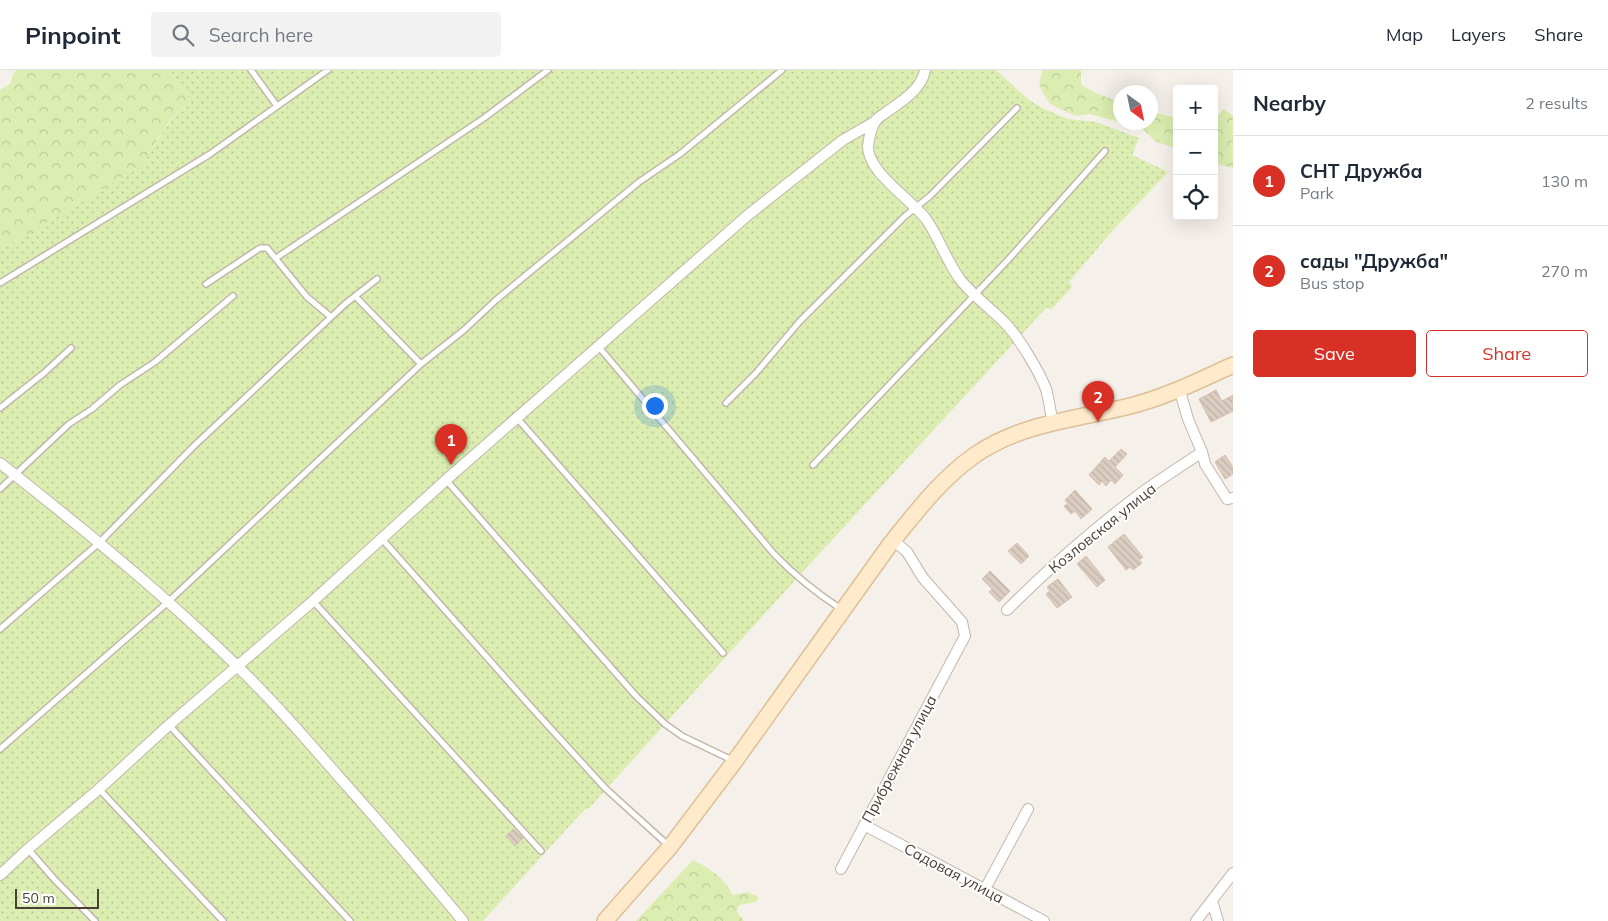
<!DOCTYPE html>
<html lang="en">
<head>
<meta charset="utf-8">
<style>
  :root { --surface:#fff; --page:#f2f2f3; --text:#1f2937; --muted:#747a83; --line:#e0e1e3; --accent:#d93025 }
  body { margin:0; font-family:Mulish,sans-serif; background:var(--page); color:var(--text) }
  .controls { position:absolute; right:15px; top:15px; display:grid; overflow:hidden; border-radius:5px; box-shadow:0 5px 20px #0002 }
  .controls button { width:45px; height:45px; display:grid; place-items:center; padding:0; border:0; border-bottom:1px solid var(--line); background:var(--surface); color:var(--text); font:25px sans-serif }
  .compass { position:absolute; left:1113px; top:15px; width:45px; height:45px; border-radius:50%; background:var(--surface); box-shadow:0 5px 20px #0002; rotate:147deg }
  .scale { position:absolute; left:15px; bottom:12px; width:84px; box-sizing:border-box; padding-left:5px; border:2px solid #4b4037; border-top:0; font-size:14px; line-height:18px; white-space:nowrap; color:#4b4037; -webkit-text-stroke:4px #fff; paint-order:stroke }
  .you { position:absolute; left:654px; top:335px; width:18px; height:18px; margin:-12px; border:4px solid #fff; border-radius:50%; background:#1a73e8; box-shadow:0 0 0 8px #1a73e833 }
  .badge { display:grid; place-items:center; width:32px; height:32px; border-radius:50%; background:var(--accent); color:#fff; font-size:16px; font-weight:700 }
  .pin { position:absolute; translate:-50% -41px; filter:drop-shadow(0 1px 2px #0008) }
  .pin::after { content:''; position:absolute; top:26px; width:18px; height:15px; background:inherit; clip-path:polygon(0 0,100% 0,50% 100%) }
  .list { margin:0; padding:0; list-style:none }
  h2 { display:flex; justify-content:space-between; align-items:center; height:65px; margin:0; padding:0 20px; font-size:21px }
  h2 small { font-size:16px; font-weight:400; color:var(--muted) }
  .list li { display:grid; grid-template-columns:32px 1fr auto; gap:15px; align-items:center; box-sizing:border-box; height:90px; padding:0 20px; border-top:1px solid var(--line) }
  .list b { display:block; font-size:19px; white-space:nowrap }
  .list p { margin:0; font-size:16px; white-space:nowrap; color:var(--muted) }
  .list em { font-size:16px; font-style:normal; color:var(--muted) }
  .actions { display:flex; gap:10px; padding:15px 20px }
  .actions a { flex:1; padding:11px 0; border:1px solid var(--accent); border-radius:5px; text-align:center; font-size:18px; color:var(--accent) }
  .actions .main { background:var(--accent); color:#fff }
  .icon { flex:none; width:28px; height:28px; fill:none; stroke:currentColor; stroke-width:2; stroke-linecap:round; stroke-linejoin:round }
  .map { position:relative; flex:none; width:1233px; height:851px; overflow:hidden }
  header { display:flex; align-items:center; gap:30px; box-sizing:border-box; height:70px; padding:0 25px; background:var(--surface); border-bottom:1px solid var(--line) }
  header strong { font-size:24px }
  nav { display:flex; gap:28px; margin-inline-start:auto; font-size:18px }
  .search { width:350px; height:45px; background:var(--page); display:flex; align-items:center; gap:12px; box-sizing:border-box; padding:0 18px; border-radius:5px; color:var(--muted); font-size:19px }
  main { display:flex }
  aside { flex:1; background:var(--surface) }
  .map>svg:first-child { display:block }
</style>
</head>
<body>
<header>
<strong>Pinpoint</strong>
<div class="search"><svg class="icon" aria-label="search" viewBox="0 0 24 24"><circle cx="10" cy="10" r="6"/><path d="M15 15l6 6"/></svg>Search here</div>
<nav><a>Map</a><a>Layers</a><a>Share</a></nav>
</header>
<main>
<div class="map">
<svg width="1233" height="851" viewBox="0 0 1233 851">
  <defs>
    <pattern id="forest-crowns" width="20" height="18" patternUnits="userSpaceOnUse" patternTransform="scale(1.25)"><rect width="20" height="18" fill="#dbedb0"/><path d="M2 6a3 3 0 1 1 6 0M12 15a3 3 0 1 1 6 0" fill="none" stroke="#bdcc98"/></pattern>
    <pattern id="garden-dots" width="8" height="8" patternUnits="userSpaceOnUse" patternTransform="scale(1.25)"><rect width="8" height="8" fill="#dbedb0"/><path d="M2 2h.1M6 6h.1" fill="none" stroke="#bdcc98" stroke-width="1.8" stroke-linecap="round"/></pattern>
    <pattern id="building-back-hatch" width="6" height="6" patternUnits="userSpaceOnUse" patternTransform="scale(1.25)"><rect width="6" height="6" fill="#dccdc1"/><path d="M-1 5l2 2M0 0l6 6M5-1l2 2" fill="none" stroke="#beb1a6"/></pattern>
  </defs>
  <rect width="100%" height="100%" fill="#f6f0ea"/>
  <path fill="url(#forest-crowns)" d="M17,0H170L191,32L171,48L141,96L0,181V20L10,14L13,4Z
    M1043,0H1081V15L1098,24L1120,32V52L1090,44L1076,46L1050,34L1043,23L1039,13Z
    M1224,39L1233,46V98L1214,93V51Z
    M1151,42L1177,48V79L1155,71L1143,59L1122,53L1150,52Z
    M693,790C712,800 722,806 733,825L748,822L759,827L756,832L739,835L737,842L744,851H636Z"/>
  <path fill="url(#garden-dots)" d="M170,0H996L1029,30L1044,39L1068,49L1096,52L1139,68L1132,85L1168,102L1114,159L1069,212L1072,217L1051,240L1047,237L797,508L590,737L583,741L483,851H0V181L141,96L172,48L191,32Z"/>
  <path fill="url(#building-back-hatch)" stroke="#d4c1b1" d="M1216,320L1222,331L1233,325V341L1211,352L1199,329Z
    M1121,379L1127,384L1115,397L1123,405L1115,414L1111,410L1106,416L1102,411L1099,415L1089,405L1105,387L1109,391Z
    M1225,385L1233,397V404L1225,409L1215,392Z
    M1075,420L1092,439L1081,449L1075,441L1071,444L1064,436L1068,434L1065,430Z
    M1124,464L1143,487L1139,490L1142,493L1133,500L1130,497L1126,500L1108,477Z
    M1017,473L1029,486L1021,494L1008,481Z
    M1086,486L1105,510L1097,517L1077,494Z
    M990,501L1010,521L999,532L989,522L992,519L982,509Z
    M1058,509L1072,527L1057,538L1046,524L1050,521L1047,517Z
    M513,759L523,768L515,776L506,766Z"/>
  <g fill="none" stroke-linecap="round" stroke-linejoin="round">
    <g stroke="#c3b7ab" stroke-width="8">
      <path id="service" d="M251,0L277,36
        M276,188L484,48L548,0
        M0,213L210,84L328,0
        M206,214L260,178H267L307,227L331,247
        M355,226L421,294
        M598,276L774,484C795,506 815,522 841,539
        M726,333L756,303L800,251L904,147L930,126L1017,38
        M0,338L44,303L71,278
        M517,348L723,583
        M813,395L1007,191L1105,81
        M446,410L636,626L665,654L682,666L734,691
        M0,419L69,354L92,339L120,315L155,292L233,226
        M382,469L531,637L605,718L669,776
        M313,531L541,781
        M0,559L99,473L194,376L345,234L377,209
        M169,655L350,851
        M0,679L168,532L421,294L464,260L496,230L639,112L680,84L782,0
        M99,719L223,851
        M28,779L55,810L95,851"/>
    </g>
    <g stroke="#c3b7ab" stroke-width="12">
      <path id="minor" d="M925,0C922,19 902,31 888,41C884,44 879,47 876,50C871,57 869,68 868,76C867,102 911,129 926,149C940,169 947,193 962,212C975,227 992,240 1006,254C1019,268 1039,301 1046,319C1049,329 1050,341 1053,352
        M1179,318L1188,349L1202,382L1205,394L1227,429L1233,428
        M0,393C82,458 164,524 238,597C274,632 307,670 340,708C382,755 423,803 463,851
        M1007,540C1047,500 1090,462 1136,427C1157,411 1180,397 1202,382
        M864,755L1044,851
        M841,799L965,566L962,552L923,508L907,482L893,470
        M0,805L28,779L99,719L169,655L313,531L446,410L748,145L843,70L876,51
        M985,819L1028,739
        M1212,831L1218,851
        M1196,851L1233,803"/>
    </g>
    <g stroke="#ddc098" stroke-width="18">
      <path id="secondary" d="M605,851L670,777L735,691L891,473C917,441 941,409 975,385C1021,353 1078,349 1130,336C1166,327 1200,310 1233,295"/>
    </g>
    <use href="#service" stroke="#fff" stroke-width="5"/>
    <use href="#minor" stroke="#fff" stroke-width="10"/>
    <use href="#secondary" stroke="#ffeacb" stroke-width="15"/>
  </g>
  <g text-anchor="middle" dominant-baseline="central" stroke-width="4" stroke-linejoin="round" paint-order="stroke">
    <g font-size="15" fill="#4b4037" stroke="#fff">
      <text transform="translate(1102 458) rotate(-39)">Козловская улица</text>
      <text transform="translate(899 689) rotate(-62)">Прибрежная улица</text>
      <text transform="translate(954 803) rotate(28)">Садовая улица</text>
    </g>
  </g>
</svg>
<div class="controls">
<button>+</button>
<button>−</button>
<button><svg class="icon" aria-label="locate" viewBox="0 0 24 24"><circle cx="12" cy="12" r="6"/><path d="M12 2v4M12 18v4M2 12h4M18 12h4"/></svg></button>
</div>
<svg class="compass" viewBox="-18 -18 36 36"><path d="M0-13l5 13h-10z" fill="#e53935"/><path d="M0 13l5-13h-10z" fill="#747a83"/></svg>
<div class="scale">50 m</div>
<div class="you"></div>
<div class="pin badge" style="left:451px;top:395px">1</div>
<div class="pin badge" style="left:1098px;top:352px">2</div>
</div>
<aside>
<h2>Nearby<small>2 results</small></h2>
<ul class="list">
<li><span class="badge">1</span><div><b>СНТ Дружба</b><p>Park</p></div><em>130 m</em></li>
<li><span class="badge">2</span><div><b>сады &quot;Дружба&quot;</b><p>Bus stop</p></div><em>270 m</em></li>
</ul>
<div class="actions"><a class="main">Save</a><a>Share</a></div>
</aside>
</main>
</body>
</html>
